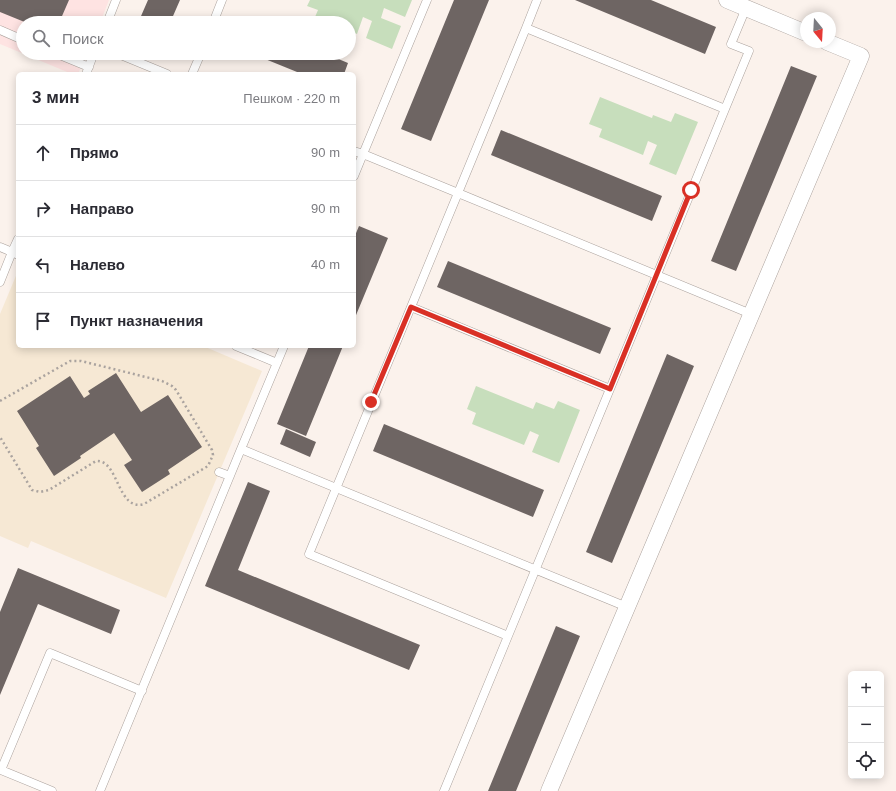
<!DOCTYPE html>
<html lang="ru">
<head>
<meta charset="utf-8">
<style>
  :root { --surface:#fff; --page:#f7f7f7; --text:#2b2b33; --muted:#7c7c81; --line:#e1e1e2 }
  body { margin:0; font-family:Helvetica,sans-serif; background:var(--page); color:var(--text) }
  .controls { position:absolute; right:12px; bottom:12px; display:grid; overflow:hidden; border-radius:6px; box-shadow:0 2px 10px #0003 }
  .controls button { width:36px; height:36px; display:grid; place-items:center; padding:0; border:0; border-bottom:1px solid var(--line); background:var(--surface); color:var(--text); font:20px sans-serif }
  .compass { position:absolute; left:800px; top:12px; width:36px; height:36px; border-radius:50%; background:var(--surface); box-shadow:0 2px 10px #0003; rotate:162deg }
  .stop { position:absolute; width:12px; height:12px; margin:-9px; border:3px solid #d93025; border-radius:50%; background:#fff }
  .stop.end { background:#d93025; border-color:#fff; box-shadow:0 1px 4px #0008 }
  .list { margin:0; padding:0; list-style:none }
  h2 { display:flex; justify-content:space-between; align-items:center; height:52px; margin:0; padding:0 16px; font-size:17px }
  h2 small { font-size:13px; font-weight:400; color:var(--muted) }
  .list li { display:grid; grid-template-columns:26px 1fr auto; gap:12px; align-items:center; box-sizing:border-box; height:56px; padding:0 16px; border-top:1px solid var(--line) }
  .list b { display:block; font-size:15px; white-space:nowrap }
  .list em { font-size:13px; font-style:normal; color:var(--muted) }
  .icon { flex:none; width:22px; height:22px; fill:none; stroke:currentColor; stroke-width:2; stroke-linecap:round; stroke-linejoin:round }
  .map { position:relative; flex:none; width:896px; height:791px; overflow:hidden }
  .search { position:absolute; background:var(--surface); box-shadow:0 2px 10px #0003; left:16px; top:16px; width:340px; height:44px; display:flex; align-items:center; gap:10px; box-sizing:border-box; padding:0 14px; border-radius:22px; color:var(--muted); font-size:15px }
  .panel { position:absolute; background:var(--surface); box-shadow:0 2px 10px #0003; left:16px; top:72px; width:340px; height:276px; border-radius:6px }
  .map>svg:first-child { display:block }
</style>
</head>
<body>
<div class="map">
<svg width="896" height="791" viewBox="0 0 896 791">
  <rect width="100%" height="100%" fill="#fbf2ec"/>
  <path fill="#fee3e2" d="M0,0H109L100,23H23V53H87L78,74H72L0,44Z"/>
  <path fill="#f6e8d4" d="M18,271V346H203L262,371L166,598L31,541L28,548L0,536V314Z"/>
  <path fill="#c7debc" d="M310,0H412L405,17L384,8L381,18L401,26L392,49L366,38L372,21L363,17L357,34L349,31V23H330L315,17L318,10L307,6Z
    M600,97L652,118L653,115L671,122L675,113L698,122L676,175L649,164L657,145L648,141L643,155L599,137L602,129L589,124Z
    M476,386L533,409L536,402L554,409L558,401L580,410L559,463L532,452L539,435L530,431L524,445L472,424L476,413L467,409Z"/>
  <path fill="#6e6563" d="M0,0H69L59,23H27L0,12Z
    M148,0H180L170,23H138Z
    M454,0H489L431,141L401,129Z
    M575,0H651L716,27L705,54Z
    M234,16L250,23H231Z
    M250,53H324L348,63L344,74H302Z
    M791,66L817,76L736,271L711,261Z
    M501,130L662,196L652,221L491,155Z
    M359,226L388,238L354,320V238Z
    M448,261L611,328L600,354L437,287Z
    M309,346H343L306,436L277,424Z
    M667,354L694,366L612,563L586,552Z
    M116,373L141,412L168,395L202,447L168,470L170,474L142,492L124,465L132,460L114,433L80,456L81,458L54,476L36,448L39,446L17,411L70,376L84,398L90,394L88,391Z
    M384,424L544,490L533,517L373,451Z
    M286,429L316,442L310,457L280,444Z
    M248,482L270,491L238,570L420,645L409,670L205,586Z
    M18,568L120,610L111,634L38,604L0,695V612Z
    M556,626L580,636L516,791H488Z"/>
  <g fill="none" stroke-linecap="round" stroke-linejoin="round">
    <g stroke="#aba29d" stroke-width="9">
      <path id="service" d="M427,0L363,154L458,193L411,307L610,389L725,109
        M537,0L526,28L725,109L749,51L731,44L746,8
        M107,23L116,0
        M213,23L222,0
        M526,28L458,193L751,314
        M0,30L23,40
        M55,53L89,67
        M116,53L167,74
        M86,74L94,53
        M192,74L201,53
        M354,151L363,154L354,176
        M0,247L12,252L18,239
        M0,282L12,252L18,255
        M411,307L309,554L508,636
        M236,346L277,363
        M284,346L241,449L627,607
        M219,472L230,476
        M52,791L1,770L50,653L142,691
        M100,791L241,449
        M444,791L610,389"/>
    </g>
    <g stroke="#aba29d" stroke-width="17">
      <path id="minor" d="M727,0L806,33
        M549,791L861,56L827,42"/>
    </g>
    <path stroke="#aaa39f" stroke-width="2.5" stroke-dasharray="2 3" stroke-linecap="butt" d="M0,401L70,361H81L162,381L172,386L176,390L212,450L213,455L208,466L144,504C117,512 119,459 96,461L49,490L40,492L32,490L0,437"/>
    <use href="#service" stroke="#fff" stroke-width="8"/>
    <use href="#minor" stroke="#fff" stroke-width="16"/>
  </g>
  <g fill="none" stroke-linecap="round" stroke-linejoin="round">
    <path stroke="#d93025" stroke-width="5" d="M371,402L411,307L610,389L691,190"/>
  </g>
</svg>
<div class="controls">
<button>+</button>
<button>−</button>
<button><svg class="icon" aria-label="locate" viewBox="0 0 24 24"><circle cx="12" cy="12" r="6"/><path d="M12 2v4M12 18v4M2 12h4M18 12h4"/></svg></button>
</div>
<svg class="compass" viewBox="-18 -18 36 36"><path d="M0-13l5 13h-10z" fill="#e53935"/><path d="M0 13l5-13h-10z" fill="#7c7c81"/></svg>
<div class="stop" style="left:691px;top:190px"></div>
<div class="stop end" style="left:371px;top:402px"></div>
<div class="search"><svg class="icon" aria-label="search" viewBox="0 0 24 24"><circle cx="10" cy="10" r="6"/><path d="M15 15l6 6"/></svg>Поиск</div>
<section class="panel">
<h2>3 мин<small>Пешком · 220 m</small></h2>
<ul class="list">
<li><svg class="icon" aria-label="ahead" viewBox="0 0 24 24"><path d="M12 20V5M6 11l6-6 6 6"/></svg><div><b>Прямо</b></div><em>90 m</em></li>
<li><svg class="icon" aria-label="right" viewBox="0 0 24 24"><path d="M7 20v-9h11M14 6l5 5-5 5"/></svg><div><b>Направо</b></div><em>90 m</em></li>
<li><svg class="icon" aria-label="left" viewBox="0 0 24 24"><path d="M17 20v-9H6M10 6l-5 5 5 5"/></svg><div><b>Налево</b></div><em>40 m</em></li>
<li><svg class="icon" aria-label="arrive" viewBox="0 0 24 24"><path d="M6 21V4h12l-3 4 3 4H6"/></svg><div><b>Пункт назначения</b></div></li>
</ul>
</section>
</div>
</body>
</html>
